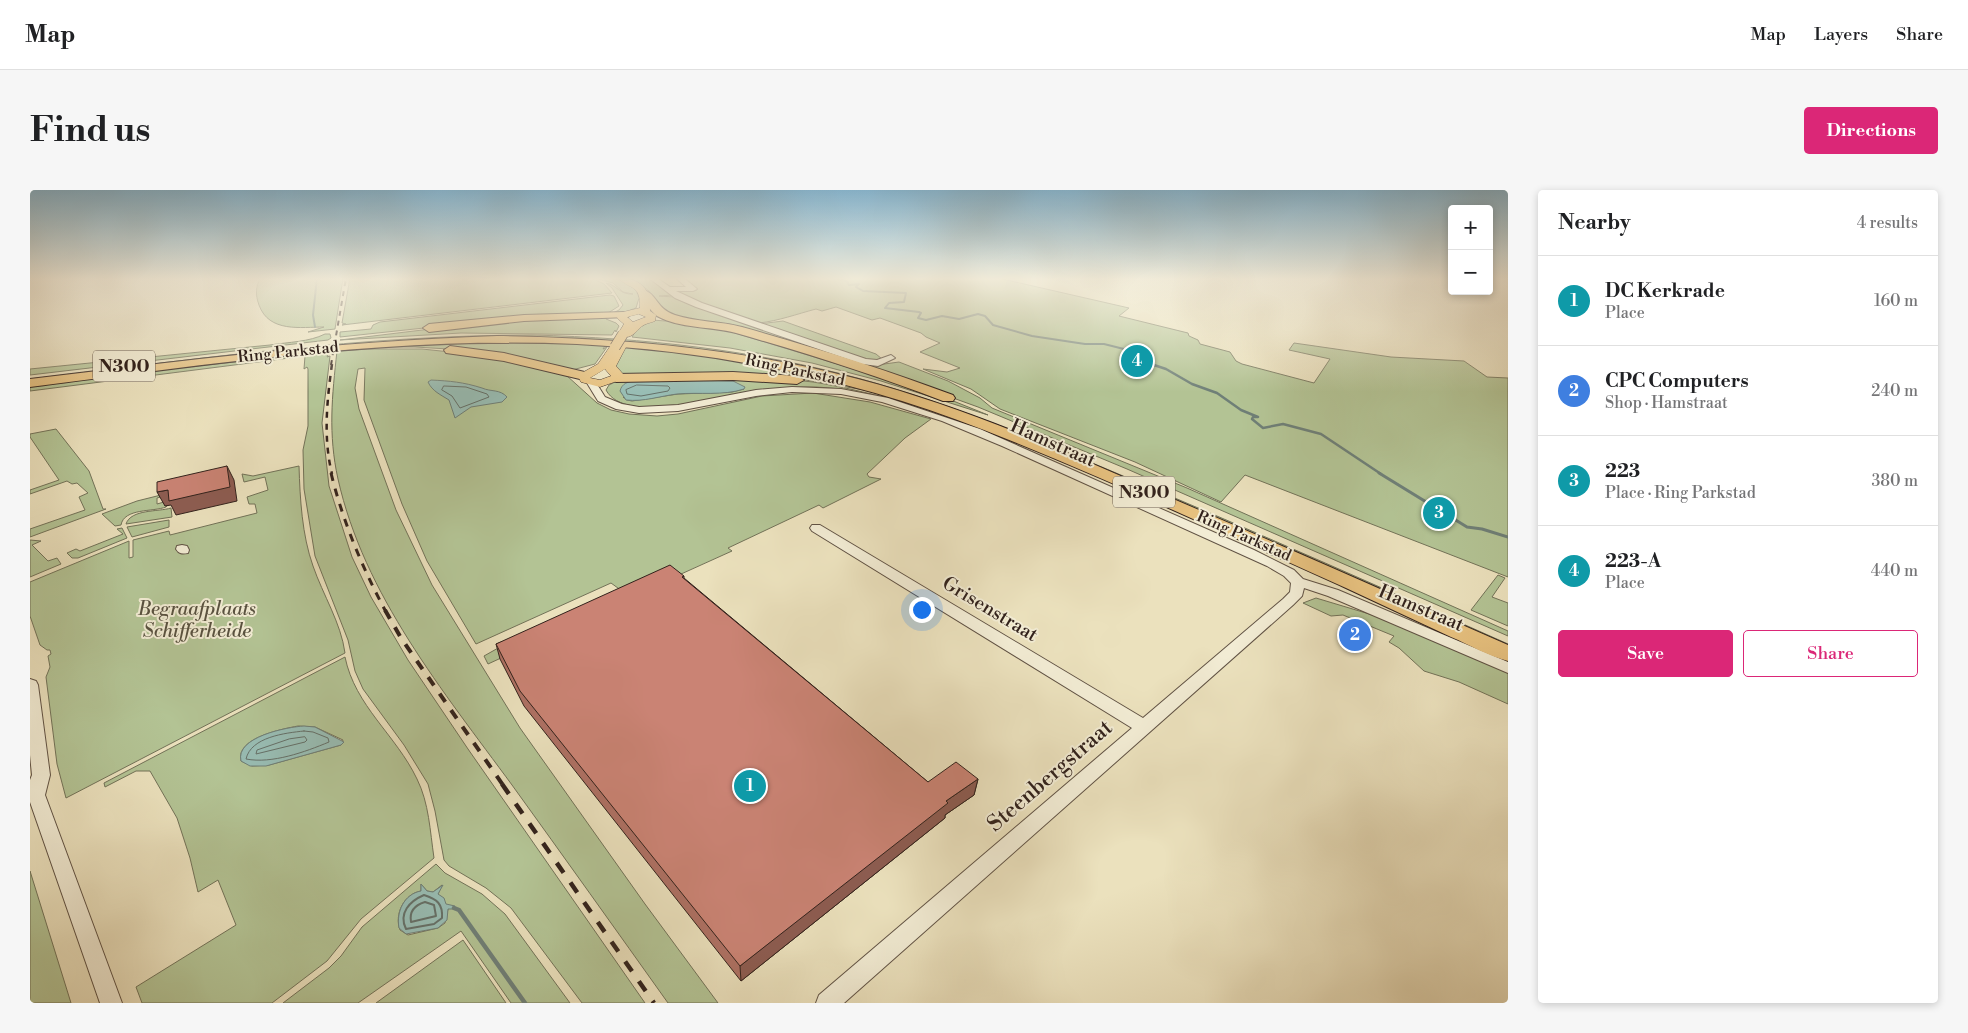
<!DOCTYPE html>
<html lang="en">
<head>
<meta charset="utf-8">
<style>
  :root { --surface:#fff; --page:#f6f6f6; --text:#202124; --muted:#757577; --line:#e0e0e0; --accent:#db2777 }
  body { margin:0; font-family:"Libre Bodoni",serif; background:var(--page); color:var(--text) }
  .controls { position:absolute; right:15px; top:15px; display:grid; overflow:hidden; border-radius:5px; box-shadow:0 2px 8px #0003 }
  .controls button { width:45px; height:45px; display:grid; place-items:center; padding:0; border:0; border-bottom:1px solid var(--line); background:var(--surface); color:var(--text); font:25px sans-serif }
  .you { position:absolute; left:891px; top:419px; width:18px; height:18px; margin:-12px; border:4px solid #fff; border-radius:50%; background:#1a73e8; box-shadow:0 0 0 8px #1a73e833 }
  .badge { display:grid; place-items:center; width:32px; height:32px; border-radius:50%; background:var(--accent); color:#fff; font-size:16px; font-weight:700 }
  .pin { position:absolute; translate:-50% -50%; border:2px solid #fff; box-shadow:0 1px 5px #0006 }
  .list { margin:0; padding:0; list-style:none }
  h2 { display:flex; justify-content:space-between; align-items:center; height:65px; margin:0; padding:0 20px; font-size:21px }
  h2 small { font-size:16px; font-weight:400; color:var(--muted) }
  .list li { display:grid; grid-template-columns:32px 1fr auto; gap:15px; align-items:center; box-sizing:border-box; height:90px; padding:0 20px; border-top:1px solid var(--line) }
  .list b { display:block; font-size:19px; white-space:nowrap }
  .list p { margin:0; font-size:16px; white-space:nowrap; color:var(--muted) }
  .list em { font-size:16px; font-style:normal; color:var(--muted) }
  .actions { display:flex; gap:10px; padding:15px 20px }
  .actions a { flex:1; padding:11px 0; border:1px solid var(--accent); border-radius:5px; text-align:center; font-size:18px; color:var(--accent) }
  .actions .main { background:var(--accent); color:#fff }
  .map { position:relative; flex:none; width:1478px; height:813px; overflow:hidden; border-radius:5px }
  header { display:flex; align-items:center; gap:30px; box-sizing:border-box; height:70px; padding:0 25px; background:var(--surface); border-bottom:1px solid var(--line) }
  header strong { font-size:24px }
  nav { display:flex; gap:28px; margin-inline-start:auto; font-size:18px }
  .intro { display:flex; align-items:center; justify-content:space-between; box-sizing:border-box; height:120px; padding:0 30px }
  h1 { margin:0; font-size:35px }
  .button { padding:12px 22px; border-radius:5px; background:var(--accent); color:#fff; font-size:18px; font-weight:700 }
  main { display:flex; gap:30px; padding:0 30px }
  aside { flex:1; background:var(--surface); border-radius:5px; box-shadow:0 2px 8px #0003 }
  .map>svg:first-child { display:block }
</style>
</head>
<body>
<header>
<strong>Map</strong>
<nav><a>Map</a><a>Layers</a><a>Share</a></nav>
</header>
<div class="intro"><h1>Find us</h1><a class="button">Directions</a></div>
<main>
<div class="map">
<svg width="1478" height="813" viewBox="0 0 1478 813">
  <rect width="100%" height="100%" fill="#ebe1bd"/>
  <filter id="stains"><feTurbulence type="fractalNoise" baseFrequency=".004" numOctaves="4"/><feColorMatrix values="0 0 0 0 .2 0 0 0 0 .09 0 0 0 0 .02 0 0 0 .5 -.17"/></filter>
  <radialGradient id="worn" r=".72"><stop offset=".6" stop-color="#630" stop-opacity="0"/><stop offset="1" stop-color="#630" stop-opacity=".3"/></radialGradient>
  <path fill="#b3c394" stroke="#727258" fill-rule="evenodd" d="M230,88H313L305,139L278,142L294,137C271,137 239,143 229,115C225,104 226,97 230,88Z
    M320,88H561L574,94L582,103L312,135L316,134L312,133Z
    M565,88C581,88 604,88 609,108L606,118L589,124H581L589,120L593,115L582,98L576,93C587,95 590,105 603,104L593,102L583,93Z
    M601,88H621L643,105L629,106L644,107L719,135L847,175L869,172L918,191L950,208L962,218L1157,298L1478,441V446L1097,279L948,217L912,204L737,148L633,123L619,101Z
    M652,88H968L1099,118L1089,126L1158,143L1159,146L1168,150L1170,154L1200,162L1206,171L1212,174L1284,193L1300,169L1259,160L1264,153L1361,167L1434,171L1457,187L1478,188V387L1215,285L1191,312L1105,272L970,219L941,199L893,179L917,182L930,178L890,162L910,153L896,147L891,143L850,128L842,130L806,117L792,121L786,119C767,124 748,131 729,133C716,134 658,108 645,101L667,100Z
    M580,105L584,106L589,116L578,123L450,132L310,147V142L341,139L343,135L350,132Z
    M576,127V129L586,133L589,136L586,142L585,140L582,145L431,143L310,150L450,133Z
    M622,130L662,133L692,139L906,204L958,225L851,191L782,173L700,158L602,147L605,142L604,141Z
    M753,131L846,164L852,169L843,172L729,134Z
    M295,144H300L301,148L298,150L0,185V179L240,155C259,152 279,152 295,144Z
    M503,145C614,148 724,160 831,189C928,216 1020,255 1112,294C1235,346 1357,400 1478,454V461L889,210L667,159L613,153L530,148L392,149L283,158L0,191V189C167,169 334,145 503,145Z
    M400,151L577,153L573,159L577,157L565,174L542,180L435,160L385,157H336Z
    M597,155L747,176L840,201L764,188L592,186L583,174Z
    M336,159H392L458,166L536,185L567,213L581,220L599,224L627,226L648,224L732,206L783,203L840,212L901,229L875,248L837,284L839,287L851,289L793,318L789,315L698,358L702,361C620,397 540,437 458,474L454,466L477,453L592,401L581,393L446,454L397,371L372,314L334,210L335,178L328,179L325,198L329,219L366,320L402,395L490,538L615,714L688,813H638C586,740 534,667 482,595C413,501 334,405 308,289C298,244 302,206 307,161Z
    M296,162L299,163L297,167L300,166L292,233L299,296L322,367L341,407L378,470L438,559L615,813H552L481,718L456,698L419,676L414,670L405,621L398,594L374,555L333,499L325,481L318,450L285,366L274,299L273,260L278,236V179L277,177L274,179L275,166L0,201V194Z
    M591,189C654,189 721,184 783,192C816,197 849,206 881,214C868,216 836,204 821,201C791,195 757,196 726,201C695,206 595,236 576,200L579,195ZM714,199L702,202L648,204L602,211L597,210L593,207Z
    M26,239L59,281L73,319H76L0,347V339L55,320L49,307L58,303L47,293L42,294L37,291L0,304V300L29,290L0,247V244Z
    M269,276C270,309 272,345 283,376C293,405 311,433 315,463L36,608L27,574L16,487L20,477L18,466L21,464L20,460H17L10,455L0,426V392L99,351V368L103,367V350L139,341L140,345L227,323L225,314H219L217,307L238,300L235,287L214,292L212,284L223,286Z
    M139,303L141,304L127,308V314L134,312L135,316L138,315L136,317C123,322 94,318 91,335L85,336L72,324L107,311Z
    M141,318L142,327L96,334C101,319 128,322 141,318Z
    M139,330V337L102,347L97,337Z
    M92,338L97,348L48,368H42L37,363L46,359L50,361L93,344L87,339Z
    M0,350L11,351L2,355L18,371L27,368L31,374L0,387Z
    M1468,385L1475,388L1462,407L1478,413V436L1441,420Z
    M1286,408L1346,426L1478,482V514L1429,492L1394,481L1369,458L1359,452L1364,446L1313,425L1301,426L1273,413Z
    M315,467C325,516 366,545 387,589C399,613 400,641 404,668L331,729L297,771L242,813H112L106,797L206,735L188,690L168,702L160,668L147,628L120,581H106L75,597L74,593ZM268,536L285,537L313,550L311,555L239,575L222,576L211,571C205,548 252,539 268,536Z
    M406,674L415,683L452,704L475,724L540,813H481L431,741L328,813H253L299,778L311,766L332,737ZM391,694L397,701L403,702L412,695L408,704L418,719L415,733L408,738L378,745L370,740C364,724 374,704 391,701Z
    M0,681L41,813H0Z
    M433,750L476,813H346Z"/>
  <path fill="#98bdb4" stroke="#6f7f77" d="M401,190C420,191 433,192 452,198C461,202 470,199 477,207L472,212L441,217L425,228L419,210C411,205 402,201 398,192Z
    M606,190L703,191L715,197L714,199C693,206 669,202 647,204C630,206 614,212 596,210L590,201C592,193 598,192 606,190Z
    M274,536L285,537L314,552L311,555L236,576H220L211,571C205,547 257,537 274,536Z
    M391,694L397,701L403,702L413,695L408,704L414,708L416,714L425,716L424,719H418L417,730L408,738L376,744L369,738C366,722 374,704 391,701Z"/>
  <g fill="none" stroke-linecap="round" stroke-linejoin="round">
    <path stroke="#657068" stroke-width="1" d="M607,195L638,196L640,198L638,201L611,206L597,204L596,200Z
      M414,196L436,197L457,204L459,207L430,218L422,206L412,200Z
      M274,541L283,542L298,548L299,552C275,562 242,574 216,569C221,547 255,543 274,541Z
      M275,547L277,550L275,552L226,564L227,560L259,549Z"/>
    <path stroke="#657068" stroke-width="2" d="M394,705C407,709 413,714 412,728L404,734L376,739C368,723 380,711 394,705Z
      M395,712L404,715L406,726L381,732C379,721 385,715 395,712Z"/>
    <path stroke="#6f7f77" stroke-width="2" d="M802,88L817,91L819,95L829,94L826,97L833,101L876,103L874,112L859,113L855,118L889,122L891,123L888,128L896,130L912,126L929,129L948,124L955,126L963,135L1002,146L1055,154H1074L1094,159L1093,165L1105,167L1107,174L1123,175
      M285,137L283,125L287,88"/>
    <path stroke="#6f7f77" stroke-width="2.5" d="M1107,174L1124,175L1136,179L1162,194L1187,203L1211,220L1228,227H1223L1222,229L1233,238L1253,234L1291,244L1351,284"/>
    <path stroke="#6f7f77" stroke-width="3" d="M1349,283L1437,337L1452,339L1478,347"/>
    <path stroke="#6f7f77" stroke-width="4.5" d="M424,718L429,720L495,813"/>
    <g stroke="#605244" stroke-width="2">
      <path id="minor" d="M619,88H627L640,97H656L646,88H654L667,99L663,101H646L672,113L836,169L847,170L861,165L865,168L848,176L832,174L666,117L645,108Z
        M562,190L565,191L575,207L592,214L609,217L648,215L726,200L762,197L811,199L858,208L950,239L1224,360L1264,380L1273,389L1308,400L1478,472V483L1298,406L1274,398L1272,406L1263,415L814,813H786L789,805L1102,538L782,341L780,338L782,335H790L1113,528L1253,409L1260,402L1261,393L1254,386L1237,376L972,256L912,231L852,212L811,204L762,202L726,206L648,221L609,223L586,219L568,211L557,193Z
        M152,355L157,356L159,360L158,363C152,364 149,364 146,359L147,356Z
        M0,489L6,491L8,495L20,585L15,605L92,813H70L0,612V590L2,585L0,565Z"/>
    </g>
    <g stroke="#32221c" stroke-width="1">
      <path id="major" d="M588,88C610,88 621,98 620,121L626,125L625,131C620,133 613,134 610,138C602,145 601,149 589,146L588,144L594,134L587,128L589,123L610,118C611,94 600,100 588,88ZM609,124L616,127L603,132L597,127Z
        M591,154L596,157L586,176L593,184L590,190L570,197L551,192L548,186L550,184L568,174L581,155ZM575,179L581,186L570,190L560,188Z"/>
    </g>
    <g stroke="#32221c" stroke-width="2">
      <path id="highway" d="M613,100C627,103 626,119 645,125C666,132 690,131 712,137C783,157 854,179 923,205L925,208L923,211H913C845,185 776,163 706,143C680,136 651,139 627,126C621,122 613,109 608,103Z
        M594,122L600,125L598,127L494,131L399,142L393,138L399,134L494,125Z
        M467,146C590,148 710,158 828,189C934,217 1034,261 1134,305C1249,354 1364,405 1478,455V471C1458,466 1440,455 1421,447C1386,431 1351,414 1316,398C1196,344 1076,288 954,240C824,189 687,161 547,154C364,146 181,174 0,197V189C156,170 311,151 467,146Z
        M420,156L474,163L559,183L561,186L554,190L474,171L416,163L414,160Z
        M703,182L767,186L774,190L767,194L703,190L586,192L579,188L586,184Z"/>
    </g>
    <use href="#minor" fill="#f2ecd4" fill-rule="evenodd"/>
    <use href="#major" fill="#e6c07e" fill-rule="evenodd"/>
    <use href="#highway" fill="#e6c07e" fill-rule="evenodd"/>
    <path stroke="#32221c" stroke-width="2" stroke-dasharray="5 5" stroke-linecap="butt" d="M301,175L316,88"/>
    <path stroke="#32221c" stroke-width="2.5" stroke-dasharray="6 6" stroke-linecap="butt" d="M302,174C297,210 293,248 302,284"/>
    <path stroke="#32221c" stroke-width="3" stroke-dasharray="8 8" stroke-linecap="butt" d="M301,283C313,332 332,377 356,422"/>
    <path stroke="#32221c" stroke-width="4" stroke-dasharray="10 10" stroke-linecap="butt" d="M355,420L371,448L473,595"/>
    <path stroke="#32221c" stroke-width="4.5" stroke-dasharray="12 12" stroke-linecap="butt" d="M472,594L624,813"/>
    <g stroke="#32221c" stroke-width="11" stroke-linecap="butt">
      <path id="major-bridge" d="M585,157L593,144"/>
    </g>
    <use href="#major-bridge" stroke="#e6c07e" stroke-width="10"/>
  </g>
  <path fill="#ae7164" stroke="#32221c" d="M654,386V388L898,592L948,589L944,605L915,625V628L711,791L494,516L470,469L466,454Z"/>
  <path fill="#8d5c51" stroke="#32221c" d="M197,276L204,290L207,311L146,325L141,315L135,316L127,302L138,300Z
    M948,589L944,605L915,625V628L711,791L710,776L916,611Z"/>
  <path fill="#ca8374" stroke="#32221c" d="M197,276L200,297L139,311L138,300L127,302V292Z
    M640,375L654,386L652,387L898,592L926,572L948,589L916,611L918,613L710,776L490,501L466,454Z"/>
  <linearGradient id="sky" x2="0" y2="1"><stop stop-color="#88b8d3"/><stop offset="0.44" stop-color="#f6f2e1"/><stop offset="1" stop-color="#f6f2e1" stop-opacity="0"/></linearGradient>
  <rect width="1478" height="202" fill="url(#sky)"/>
  <g text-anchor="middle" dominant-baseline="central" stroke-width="4" stroke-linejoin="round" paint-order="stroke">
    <g font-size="16" fill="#32221c" stroke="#f2ecd4">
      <text transform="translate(258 162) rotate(-6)">Ring Parkstad</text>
      <text transform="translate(765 180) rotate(12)">Ring Parkstad</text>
      <text transform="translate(1214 346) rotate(24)">Ring Parkstad</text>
    </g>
    <g fill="#f2ecd4" stroke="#6c5f53" stroke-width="1">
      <rect x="63" y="160.5" width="62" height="31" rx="4"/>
      <rect x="1083" y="286.5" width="62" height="31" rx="4"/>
    </g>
    <g font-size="18" font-weight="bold" fill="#32221c">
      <text x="94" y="176">N300</text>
      <text x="1114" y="302">N300</text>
    </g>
    <g font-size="19" fill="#32221c" stroke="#f2ecd4">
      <text transform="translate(1023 253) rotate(24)">Hamstraat</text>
      <text transform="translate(1391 418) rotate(23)">Hamstraat</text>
      <text transform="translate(960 419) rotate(31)">Grisenstraat</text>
    </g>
    <g font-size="19" font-style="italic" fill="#595240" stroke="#f2ecd4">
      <text x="167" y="419">Begraafplaats<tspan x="167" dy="22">Schifferheide</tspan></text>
    </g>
    <g font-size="22" fill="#32221c" stroke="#f2ecd4">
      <text transform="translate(1020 586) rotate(-41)">Steenbergstraat</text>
    </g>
  </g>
  <rect width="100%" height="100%" filter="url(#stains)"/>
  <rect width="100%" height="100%" fill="url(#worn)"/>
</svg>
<div class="controls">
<button>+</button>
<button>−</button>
</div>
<div class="you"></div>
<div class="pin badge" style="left:720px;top:596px;background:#0f9aa8">1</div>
<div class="pin badge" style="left:1325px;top:445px;background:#3f7fe0">2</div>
<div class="pin badge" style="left:1409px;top:323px;background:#0f9aa8">3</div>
<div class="pin badge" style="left:1107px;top:171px;background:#0f9aa8">4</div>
</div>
<aside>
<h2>Nearby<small>4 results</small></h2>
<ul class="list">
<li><span class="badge" style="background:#0f9aa8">1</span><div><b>DC Kerkrade</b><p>Place</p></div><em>160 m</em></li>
<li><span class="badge" style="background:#3f7fe0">2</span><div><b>CPC Computers</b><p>Shop · Hamstraat</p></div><em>240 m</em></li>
<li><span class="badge" style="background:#0f9aa8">3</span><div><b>223</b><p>Place · Ring Parkstad</p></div><em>380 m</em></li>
<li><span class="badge" style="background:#0f9aa8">4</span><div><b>223-A</b><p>Place</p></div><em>440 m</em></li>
</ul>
<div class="actions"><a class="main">Save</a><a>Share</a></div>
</aside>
</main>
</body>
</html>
